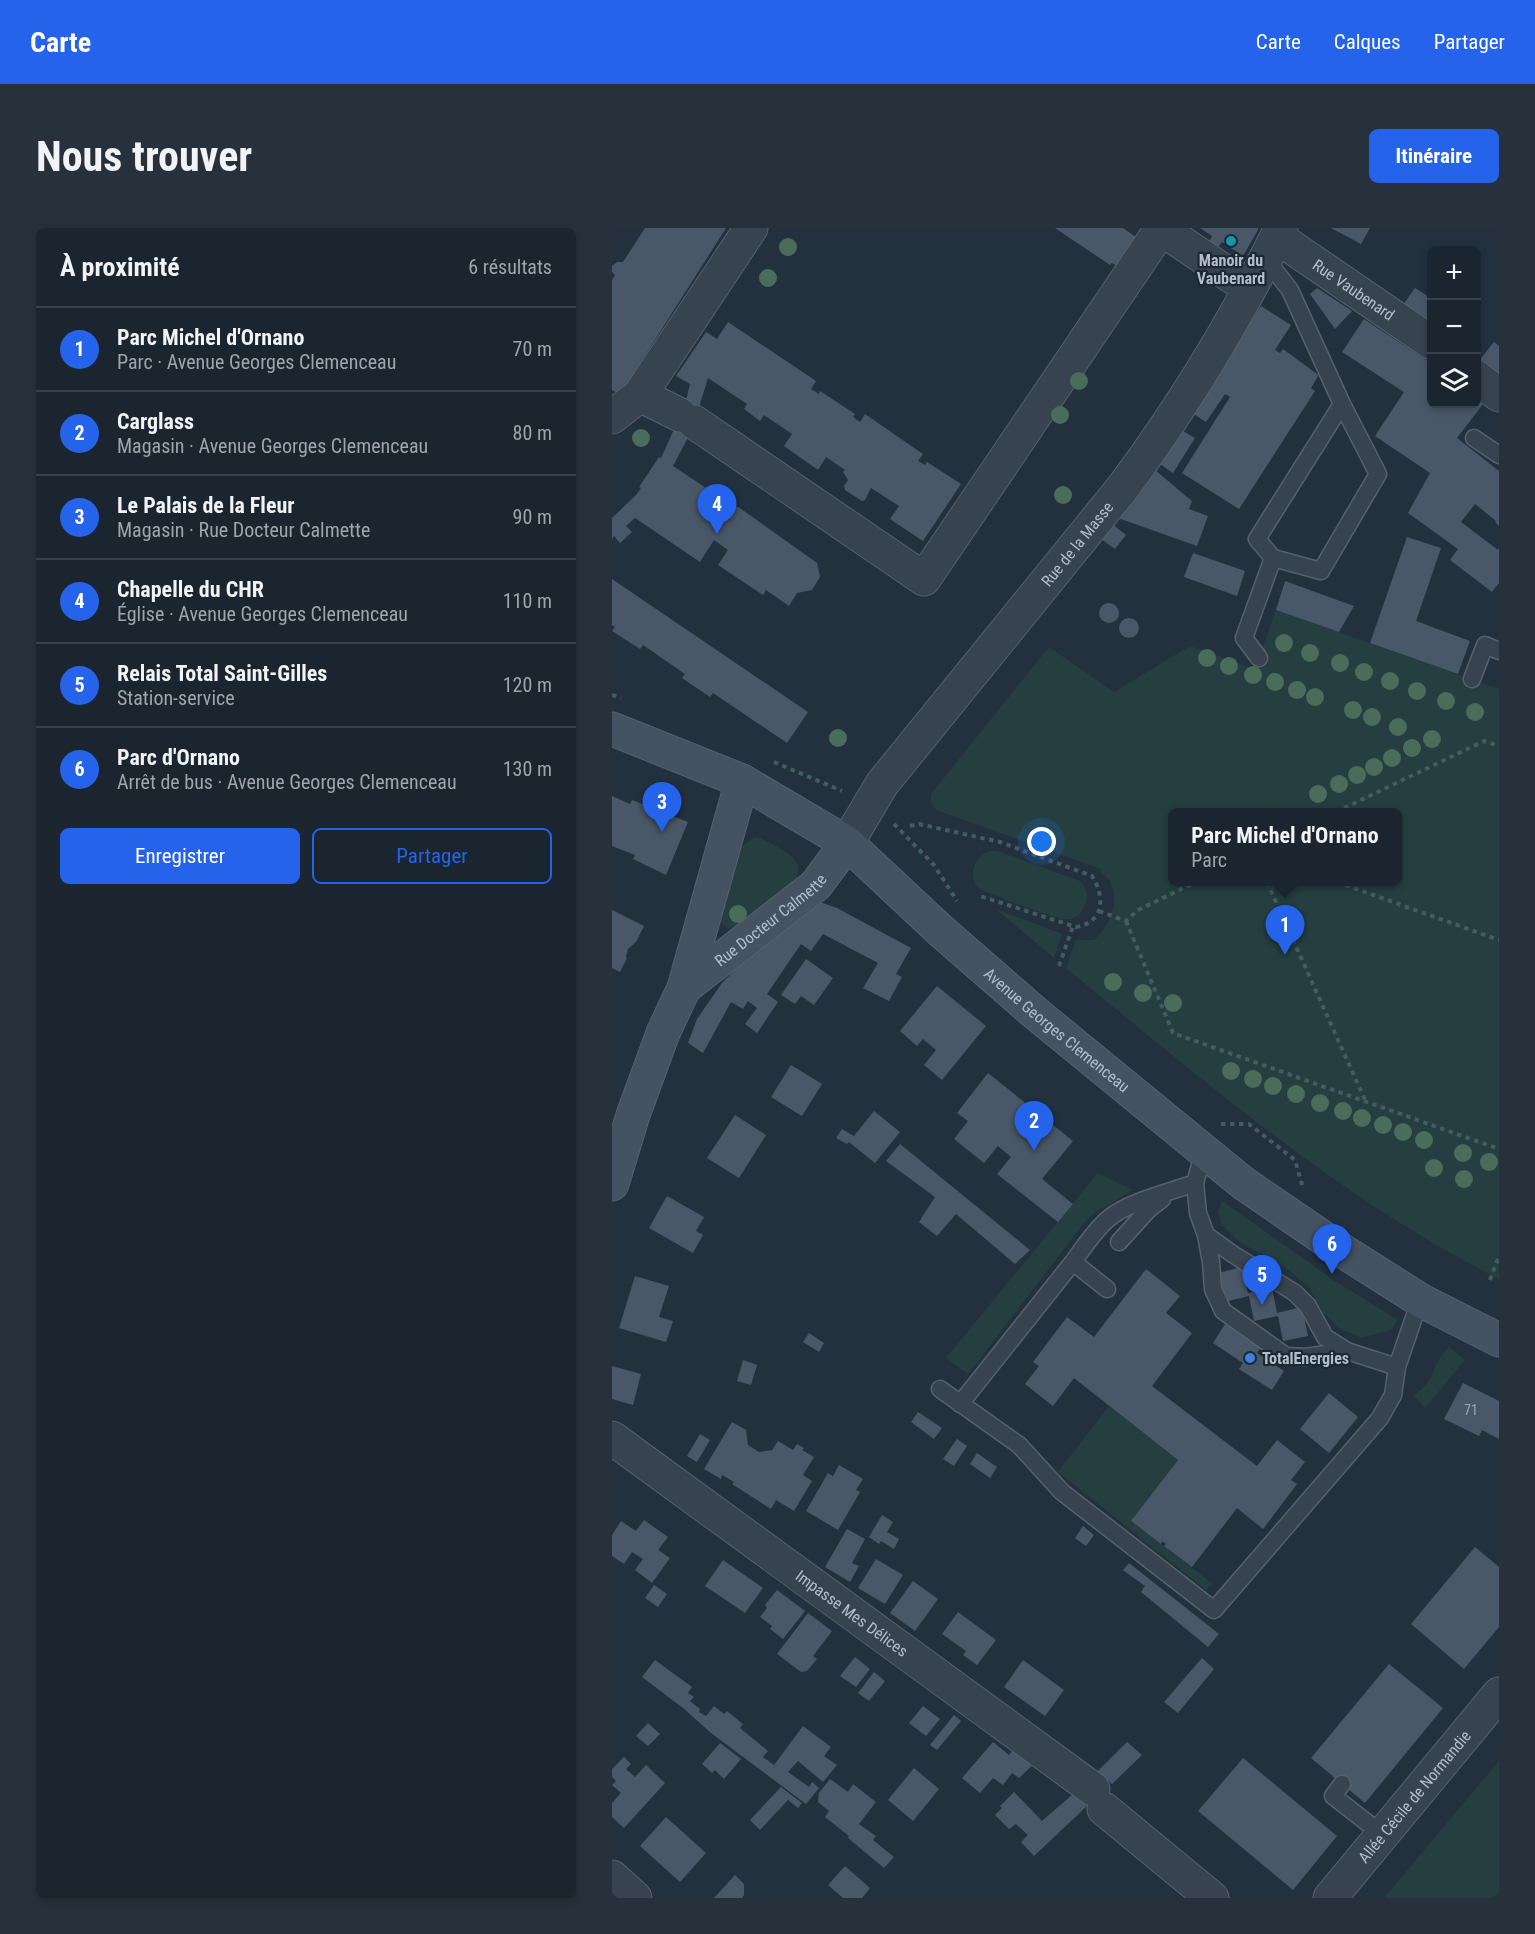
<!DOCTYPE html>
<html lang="fr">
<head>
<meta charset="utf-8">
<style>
  :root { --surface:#1a252f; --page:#27313b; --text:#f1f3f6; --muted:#9fa5aa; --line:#38424b; --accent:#2563eb }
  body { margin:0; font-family:"Roboto Condensed",sans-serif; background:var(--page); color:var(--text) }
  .controls { position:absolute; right:18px; top:18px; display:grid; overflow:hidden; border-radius:9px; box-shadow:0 3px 9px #0003 }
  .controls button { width:54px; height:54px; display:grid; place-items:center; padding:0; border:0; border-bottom:2px solid var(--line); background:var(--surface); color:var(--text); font:30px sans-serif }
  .you { position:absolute; left:430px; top:614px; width:21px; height:21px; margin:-15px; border:4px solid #fff; border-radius:50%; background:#1a73e8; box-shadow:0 0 0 9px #1a73e833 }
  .badge { display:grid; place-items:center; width:39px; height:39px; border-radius:50%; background:var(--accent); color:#fff; font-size:20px; font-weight:700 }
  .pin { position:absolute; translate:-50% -50px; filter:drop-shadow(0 2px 3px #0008) }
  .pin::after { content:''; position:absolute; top:32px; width:21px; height:18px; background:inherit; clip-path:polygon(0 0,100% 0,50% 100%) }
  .popup { position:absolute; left:556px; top:580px; width:234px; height:78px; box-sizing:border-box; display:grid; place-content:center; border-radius:9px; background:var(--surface); filter:drop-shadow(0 2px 4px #0005); font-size:20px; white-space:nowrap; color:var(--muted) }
  .popup b { font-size:22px; color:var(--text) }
  .popup::after { content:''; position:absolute; left:50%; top:100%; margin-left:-12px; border:12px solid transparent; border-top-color:var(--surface) }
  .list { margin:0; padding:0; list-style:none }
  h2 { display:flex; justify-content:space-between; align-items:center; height:78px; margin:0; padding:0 24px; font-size:26px }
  h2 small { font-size:20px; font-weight:400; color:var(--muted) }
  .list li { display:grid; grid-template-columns:39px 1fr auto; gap:18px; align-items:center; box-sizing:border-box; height:84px; padding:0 24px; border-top:2px solid var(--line) }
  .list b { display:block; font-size:22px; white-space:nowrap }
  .list p { margin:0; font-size:20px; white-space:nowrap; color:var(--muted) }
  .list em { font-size:20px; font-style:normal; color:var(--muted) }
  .actions { display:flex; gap:12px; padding:18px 24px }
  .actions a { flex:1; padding:14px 0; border:2px solid var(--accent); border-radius:9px; text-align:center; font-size:21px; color:var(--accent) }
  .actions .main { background:var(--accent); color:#fff }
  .icon { flex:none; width:33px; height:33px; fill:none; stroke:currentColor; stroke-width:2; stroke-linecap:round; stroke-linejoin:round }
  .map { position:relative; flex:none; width:887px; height:1670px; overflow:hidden; border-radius:9px }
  header { display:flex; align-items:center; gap:36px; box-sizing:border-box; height:84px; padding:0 30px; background:var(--accent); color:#fff }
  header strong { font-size:28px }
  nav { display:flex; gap:33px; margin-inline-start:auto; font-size:21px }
  .intro { display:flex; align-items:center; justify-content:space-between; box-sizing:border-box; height:144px; padding:0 36px }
  h1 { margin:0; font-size:42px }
  .button { padding:15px 27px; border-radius:9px; background:var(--accent); color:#fff; font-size:21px; font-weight:700 }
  main { display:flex; gap:36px; padding:0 36px }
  aside { flex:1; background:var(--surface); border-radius:9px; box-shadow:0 3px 9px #0003 }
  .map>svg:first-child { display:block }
</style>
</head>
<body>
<header>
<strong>Carte</strong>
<nav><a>Carte</a><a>Calques</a><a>Partager</a></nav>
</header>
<div class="intro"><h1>Nous trouver</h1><a class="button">Itinéraire</a></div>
<main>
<aside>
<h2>À proximité<small>6 résultats</small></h2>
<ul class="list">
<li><span class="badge">1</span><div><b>Parc Michel d'Ornano</b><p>Parc · Avenue Georges Clemenceau</p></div><em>70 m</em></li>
<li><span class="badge">2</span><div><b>Carglass</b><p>Magasin · Avenue Georges Clemenceau</p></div><em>80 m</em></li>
<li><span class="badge">3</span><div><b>Le Palais de la Fleur</b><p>Magasin · Rue Docteur Calmette</p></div><em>90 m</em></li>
<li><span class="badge">4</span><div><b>Chapelle du CHR</b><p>Église · Avenue Georges Clemenceau</p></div><em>110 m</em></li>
<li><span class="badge">5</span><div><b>Relais Total Saint-Gilles</b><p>Station-service</p></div><em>120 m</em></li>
<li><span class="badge">6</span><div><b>Parc d'Ornano</b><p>Arrêt de bus · Avenue Georges Clemenceau</p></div><em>130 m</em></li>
</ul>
<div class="actions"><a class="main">Enregistrer</a><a>Partager</a></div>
</aside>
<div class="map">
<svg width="887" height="1670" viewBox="0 0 887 1670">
  <rect width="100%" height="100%" fill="#23313f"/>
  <path fill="#253f40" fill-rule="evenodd" d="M664,382L887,461V1051C728,971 591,852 454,740L464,712H482C500,698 514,658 488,645L489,641L324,582L319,575V566L437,419L502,464L578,418L643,441ZM560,584H786V654H560Z
    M143,609L149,610C169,622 202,633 178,658L129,698L119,701L112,697L107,691V682L130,618Z
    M378,623H385L468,653C479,666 476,675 467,687C463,689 459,692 454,691C445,691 378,667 370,662C353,651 362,628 378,623Z
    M384,681L450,706L442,730Z
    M486,945L521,962L482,985L472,995L356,1146L334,1130Z
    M610,973L726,1055L786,1092L779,1102L749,1110L727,1100L711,1084L697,1059L673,1039L626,1013L610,997L606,983Z
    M837,1119L853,1132L813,1180L802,1167C825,1153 819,1135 837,1119Z
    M497,1178L566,1232L519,1293L601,1356L594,1362L446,1244Z
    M887,1533V1670H772Z"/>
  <path fill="#495868" d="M33,0H114L8,167L0,162V52L3,47L0,44V38L5,34H11Z
    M443,0H511L528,12L508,40L500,35L498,37Z
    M588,0H646V2L631,28L610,14L607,18L603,19L599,17L598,12L600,8Z
    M719,0H758L749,16Z
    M705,60L740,83L723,101L698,66Z
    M803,60L820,71V97L791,77Z
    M649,78L679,97L663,122L668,125L671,121L705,146L706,148L699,160L703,163L627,281L570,245L618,169L613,166L594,194L580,185Z
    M752,91L820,136V176H864V171L871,176L845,210L887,243V298L883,294L884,293L863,276L849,294L886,322L887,320V355L880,364L838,332L846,321L796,285L818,245L763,208L792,164L730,124Z
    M116,94L204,153L199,161L207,166L208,163L243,186L241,189L248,194L253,186L311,226L306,233L313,237L315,234L349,256L311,313L278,291L287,278L259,260L253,272L250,273L233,262L232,258L236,252L231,244L233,242L214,229L206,242L172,218L180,206L152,187L148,193L132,181L135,176L96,150L80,202L61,238L124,280L125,278L205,335L208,349L200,362L185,365L177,378L154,362L151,367L106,337L116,322L102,312L88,334L23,290L14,298L20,304L8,315L2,308L0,311V290L24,267L29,260L27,259L47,229L49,230L73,177L78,156L64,148L94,104L105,111Z
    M882,114L887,118V152L866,134Z
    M569,202L583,210L561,245L548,236Z
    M543,242L580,273L577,281L596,288L585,318L506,290Z
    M500,296L514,307L503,321L489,311Z
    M795,309L829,320L804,393L858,413L846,446L758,415Z
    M581,325L633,343L625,368L572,349Z
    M0,351L196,484L175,515L101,465L98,469L70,450L73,446L31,417L28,421L0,403L3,399L0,397Z
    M673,353L742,378L727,404L664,382Z
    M487 385a10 10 0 1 1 20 0a10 10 0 1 1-20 0Z
    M507 400a10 10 0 1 1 20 0a10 10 0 1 1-20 0Z
    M0,568L18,576L20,572L76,594L54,647L21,631L23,627L0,618Z
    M208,674L225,680L299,720L284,746L290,749L277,773L251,760L266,735L211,706L199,723L189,716L155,766L166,774L145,805L133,796L145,780L136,773L131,781L119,774L91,825L76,815L85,791L110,755L136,729Z
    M0,682L32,698L24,714L16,721L14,729L15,730L8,744L0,740Z
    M194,731L221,750L202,777L189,768L183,776L169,767Z
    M325,758L374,798L330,852L312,837L324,822L311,811L305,818L288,803Z
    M179,837L210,856L190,888L159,869Z
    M376,845L461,913L430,951L461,976L446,994L385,946L399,929L386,918L372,935L342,911L356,893L345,885Z
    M262,883L288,904L263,935L237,914L235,916L224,910L230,901L242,908Z
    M123,887L154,907L127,950L95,930Z
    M288,916L418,1022L403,1036L344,986L325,1008L307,994L323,969L274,933Z
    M55,968L92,989L84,1003L91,1007L81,1025L37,1000Z
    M630,1039L636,1065L660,1059L665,1085L690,1079L696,1108L671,1113L666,1088L642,1093L637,1068L612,1074L606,1045Z
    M534,1041L568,1068L554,1085L580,1105L540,1158L645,1238L665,1212L693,1234L679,1252L685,1256L651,1301L625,1280L580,1339L552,1318L554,1316L550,1313L549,1316L519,1293L566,1232L462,1150L441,1178L413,1156L427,1138L421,1134L455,1089L482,1109Z
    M23,1048L57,1058L47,1089L61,1093L54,1114L7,1100Z
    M613,1096L649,1119L645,1125L672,1143L660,1162L627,1141L631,1135L601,1115Z
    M197,1105L212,1115L207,1124L191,1114Z
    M131,1132L145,1137L139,1157L125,1153Z
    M0,1138L29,1146L21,1177L0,1171Z
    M851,1155L887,1173V1211L870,1202L867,1208L832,1191Z
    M717,1165L746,1189L717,1225L688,1201Z
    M306,1184L330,1200L322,1211L299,1194Z
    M120,1194L134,1202L136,1217L147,1224L160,1222L166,1213L181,1222L185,1216L192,1220L190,1222L202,1229L191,1247L200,1253L182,1283L164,1272L159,1281L120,1256L122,1254L110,1247L109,1251L92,1241Z
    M88,1206L98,1212L85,1234L75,1228Z
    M345,1211L355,1218L342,1238L331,1231Z
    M365,1225L385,1239L378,1250L358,1236Z
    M227,1237L251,1251L244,1262L248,1264L226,1302L194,1283L216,1245L221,1248Z
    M270,1287L281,1294L275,1304L287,1311L282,1321L269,1313L267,1316L257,1309Z
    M32,1292L56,1309L46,1322L58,1330L40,1355L23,1342L31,1331L20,1324L12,1336L0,1328V1307L9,1293L24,1303Z
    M471,1298L482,1307L474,1318L463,1310Z
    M235,1301L253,1311L240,1335L247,1338L238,1354L213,1339Z
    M863,1319L887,1339V1399L852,1441L799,1396Z
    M264,1331L291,1347L273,1376L246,1360Z
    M111,1332L151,1360L133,1385L93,1358Z
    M517,1335L607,1406L596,1419L529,1364L533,1358L511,1342Z
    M301,1353L326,1371L303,1403L278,1385Z
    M42,1357L55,1366L46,1379L33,1370Z
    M165,1362L193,1383L171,1411L158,1401L160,1398L148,1389L155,1380L153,1377Z
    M346,1384L384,1412L365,1437L351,1427L354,1423L330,1406Z
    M196,1385L220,1403L201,1428L205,1431L195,1443L189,1444L165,1426Z
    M243,1429L258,1441L244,1459L228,1448Z
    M590,1430L602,1441L566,1485L552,1474Z
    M43,1432L80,1459L76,1465L82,1469L78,1473L88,1481L87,1484L94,1488L102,1478L112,1486L115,1483L131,1496L128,1500L156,1523L151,1529L162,1537L191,1498L219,1519L212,1528L225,1537L211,1554L186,1533L176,1544L197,1559L200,1554L207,1560L194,1576L99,1505L71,1480L30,1449Z
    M411,1432L452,1462L433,1488L392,1459Z
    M777,1436L831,1480L753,1575L699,1530Z
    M262,1444L273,1453L257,1473L246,1465Z
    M311,1478L328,1491L314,1508L297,1495Z
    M342,1487L349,1493L325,1522L318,1517Z
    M36,1495L48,1506L36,1518L24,1508Z
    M381,1514L397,1527L405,1517L426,1532L407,1550L400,1545L391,1557L381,1550L368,1565L350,1550Z
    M515,1514L530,1527L500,1556L486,1543Z
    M108,1515L129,1531L112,1551L103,1542L100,1545L90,1536Z
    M12,1529L19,1536L14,1541L23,1549L34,1537L53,1555L12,1600L0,1589V1575L9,1565L0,1557L4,1553L0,1549V1541Z
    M631,1530L725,1608L681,1662L586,1583Z
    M302,1540L327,1561L301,1593L276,1572Z
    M218,1551L236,1564L241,1556L264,1574L247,1596L264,1608L261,1612L282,1629L272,1640L236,1610L237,1608L213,1589L217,1583L206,1574L207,1565Z
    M169,1559L190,1575L186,1580L176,1572L148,1602L138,1592Z
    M402,1564L430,1593L461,1566L475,1578L422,1628L409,1614L416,1607L404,1596L397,1601L383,1587L390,1580L388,1578Z
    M54,1589L94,1625L68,1654L28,1618Z
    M233,1638L258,1660L250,1670H231L216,1657Z
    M123,1647L132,1656V1667L130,1670H102Z"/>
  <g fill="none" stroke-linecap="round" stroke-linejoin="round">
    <g stroke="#55616d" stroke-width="19">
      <path id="lane" d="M653,30L678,62L730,176L645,311L661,330
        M862,210L887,227
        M647,430L632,410L661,330L709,343L766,246L730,176
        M860,451L873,417L887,423
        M592,924L583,955L586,985L594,1007L622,1027L683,1065L696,1078L713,1109L735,1123L785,1139
        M594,1007L599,1034L601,1061L611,1083L674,1128L694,1129L735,1123
        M507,1014L536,982L550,971
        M461,1034C472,1019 482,1003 496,991C515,974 558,964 583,955
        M328,1161L407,1217L450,1264L602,1382L768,1190L781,1167L785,1139L808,1072
        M348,1176L461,1034L495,1061
        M730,1556L721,1568L771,1607"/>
    </g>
    <g stroke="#55616d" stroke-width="35">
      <g id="street">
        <path d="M548,0L637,60"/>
        <path id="s1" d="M665,9L820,115"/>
        <path d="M864,149L887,167"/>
        <path d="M28,167L68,187"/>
        <path d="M0,189L28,167L139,0"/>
        <path d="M82,194L312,351L549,1"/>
        <path id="s2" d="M235,615L270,556L512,258C572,177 625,90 669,0"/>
        <path id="s3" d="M0,1210L481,1561"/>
        <path d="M492,1581L600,1670"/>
        <path d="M0,1649L23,1670"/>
        <path id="s4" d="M718,1670L887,1466"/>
      </g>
    </g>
    <g stroke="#55616d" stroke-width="35">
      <g id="secondary">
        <path id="s5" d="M0,501L130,553L235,615L329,703L422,784L631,955L723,1018L808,1072L887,1112"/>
        <path id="s6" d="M72,760L204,657L235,615"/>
        <path d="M0,956L21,887L51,805L72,760L130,553"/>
      </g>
    </g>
    <path stroke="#435c5d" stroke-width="4" stroke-dasharray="4.5 4.5" stroke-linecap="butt" d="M0,467L9,470
      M162,534L230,563
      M724,584L872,513L887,518
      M282,596L322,637L345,673
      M298,598L307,596L388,614L480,648C493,668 493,694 464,699L368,668
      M655,654L753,872
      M725,654L887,712
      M487,683L514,693L526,682L584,654
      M514,693L561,805L887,921
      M447,738L461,698
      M609,896H637L683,932L691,960
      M878,1052L887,1028"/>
    <use href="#lane" stroke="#37434f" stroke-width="16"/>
    <use href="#street" stroke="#37434f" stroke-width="33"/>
    <use href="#secondary" stroke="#455262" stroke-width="33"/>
  </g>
  <g fill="#4a6c5a">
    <circle cx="176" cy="19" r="9"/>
    <circle cx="156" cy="50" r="9"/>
    <circle cx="467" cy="153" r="9"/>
    <circle cx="448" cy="187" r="9"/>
    <circle cx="29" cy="210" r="9"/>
    <circle cx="451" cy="267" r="9"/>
    <circle cx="672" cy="415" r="9"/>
    <circle cx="698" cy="425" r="9"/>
    <circle cx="595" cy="430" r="9"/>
    <circle cx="728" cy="435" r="9"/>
    <circle cx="617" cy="438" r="9"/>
    <circle cx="752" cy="444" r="9"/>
    <circle cx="641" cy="447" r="9"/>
    <circle cx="778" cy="453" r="9"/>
    <circle cx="663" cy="454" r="9"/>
    <circle cx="685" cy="462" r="9"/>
    <circle cx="805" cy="463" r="9"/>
    <circle cx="703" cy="469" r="9"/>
    <circle cx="834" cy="473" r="9"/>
    <circle cx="741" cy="482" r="9"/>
    <circle cx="863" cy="484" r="9"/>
    <circle cx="760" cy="489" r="9"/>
    <circle cx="786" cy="499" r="9"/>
    <circle cx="226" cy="510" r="9"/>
    <circle cx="820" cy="511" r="9"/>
    <circle cx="800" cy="520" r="9"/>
    <circle cx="780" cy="530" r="9"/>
    <circle cx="762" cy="539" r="9"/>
    <circle cx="745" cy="547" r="9"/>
    <circle cx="727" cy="556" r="9"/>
    <circle cx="706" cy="566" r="9"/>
    <circle cx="126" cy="686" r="9"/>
    <circle cx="501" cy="754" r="9"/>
    <circle cx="531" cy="765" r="9"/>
    <circle cx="561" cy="775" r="9"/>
    <circle cx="619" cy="843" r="9"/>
    <circle cx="641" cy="851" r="9"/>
    <circle cx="661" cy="858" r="9"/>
    <circle cx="684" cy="866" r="9"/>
    <circle cx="708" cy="875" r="9"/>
    <circle cx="731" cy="883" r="9"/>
    <circle cx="750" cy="890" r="9"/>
    <circle cx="771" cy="897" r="9"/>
    <circle cx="791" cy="904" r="9"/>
    <circle cx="812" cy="912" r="9"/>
    <circle cx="851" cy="925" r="9"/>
    <circle cx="877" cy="934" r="9"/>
    <circle cx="822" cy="940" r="9"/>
    <circle cx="852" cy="951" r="9"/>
  </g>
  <circle fill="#0f9aa8" stroke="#1c2834" stroke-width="2" cx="619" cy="13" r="6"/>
  <circle fill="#3f7fe0" stroke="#1c2834" stroke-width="2" cx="638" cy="1130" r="6"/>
  <g text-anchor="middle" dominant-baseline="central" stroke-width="4.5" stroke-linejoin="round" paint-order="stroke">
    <g font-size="14" fill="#98a4b2">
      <text x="859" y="1182">71</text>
    </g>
    <g font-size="16" font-weight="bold" fill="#b3beca" stroke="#1c2834">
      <text x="619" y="32">Manoir du<tspan x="619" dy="18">Vaubenard</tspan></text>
      <text x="650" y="1130" text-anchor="start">TotalEnergies</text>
    </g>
    <g font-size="16" fill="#b3beca" stroke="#1c2834">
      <text stroke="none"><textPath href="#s1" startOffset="93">Rue Vaubenard</textPath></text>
      <text stroke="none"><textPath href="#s2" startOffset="378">Rue de la Masse</textPath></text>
      <text stroke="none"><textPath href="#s6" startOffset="110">Rue Docteur Calmette</textPath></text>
      <text stroke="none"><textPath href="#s5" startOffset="543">Avenue Georges Clemenceau</textPath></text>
      <text stroke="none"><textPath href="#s3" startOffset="297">Impasse Mes Délices</textPath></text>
      <text stroke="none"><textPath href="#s4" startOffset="132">Allée Cécile de Normandie</textPath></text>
    </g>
  </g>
</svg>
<div class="controls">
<button>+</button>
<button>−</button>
<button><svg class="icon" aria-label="layers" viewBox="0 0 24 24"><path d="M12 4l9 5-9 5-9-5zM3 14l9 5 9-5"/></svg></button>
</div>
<div class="you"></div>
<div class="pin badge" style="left:673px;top:727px">1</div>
<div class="popup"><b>Parc Michel d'Ornano</b>Parc</div>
<div class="pin badge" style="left:422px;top:923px">2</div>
<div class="pin badge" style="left:50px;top:604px">3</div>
<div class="pin badge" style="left:105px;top:306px">4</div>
<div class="pin badge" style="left:650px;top:1077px">5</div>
<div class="pin badge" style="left:720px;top:1046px">6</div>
</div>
</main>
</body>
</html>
